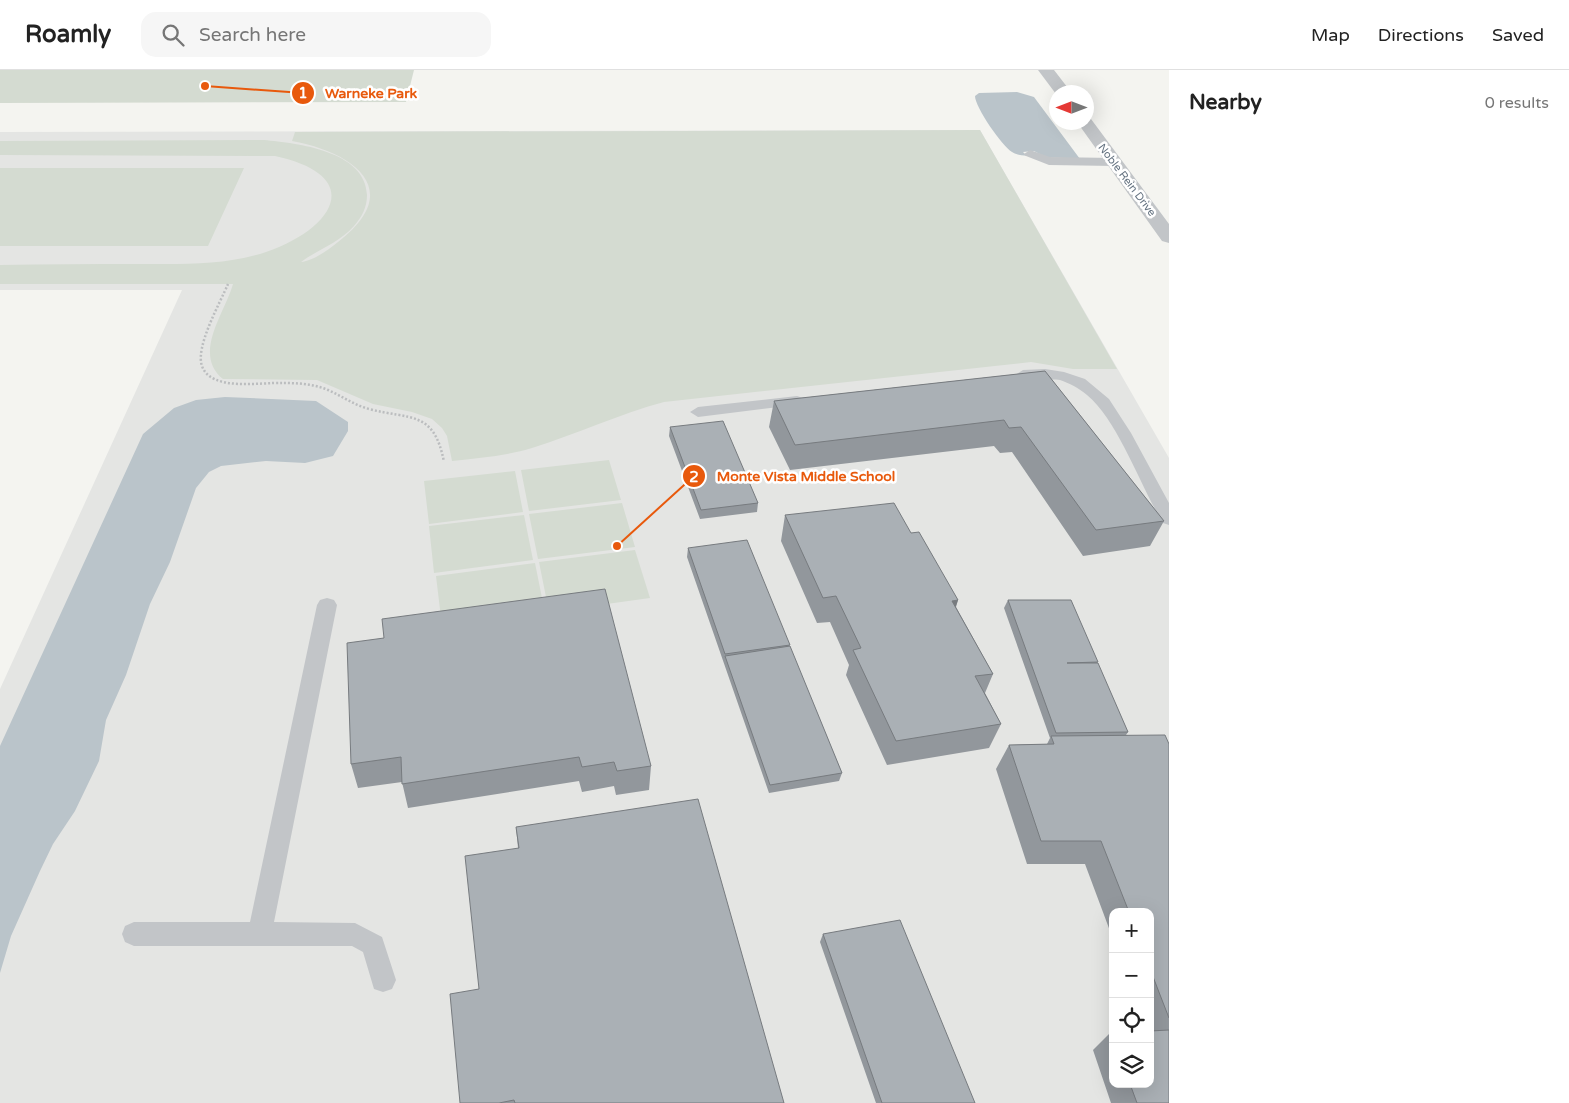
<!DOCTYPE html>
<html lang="en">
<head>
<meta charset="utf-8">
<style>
  :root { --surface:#fff; --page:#f6f6f6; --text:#222; --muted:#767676; --line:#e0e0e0 }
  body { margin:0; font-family:"Varela Round",sans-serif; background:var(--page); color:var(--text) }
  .controls { position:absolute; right:15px; bottom:15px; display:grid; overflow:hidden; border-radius:10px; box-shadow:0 5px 20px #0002 }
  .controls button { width:45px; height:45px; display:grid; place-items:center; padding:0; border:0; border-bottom:1px solid var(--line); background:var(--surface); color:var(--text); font:25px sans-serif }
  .compass { position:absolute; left:1049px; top:15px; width:45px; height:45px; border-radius:50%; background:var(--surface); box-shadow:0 5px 20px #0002; rotate:270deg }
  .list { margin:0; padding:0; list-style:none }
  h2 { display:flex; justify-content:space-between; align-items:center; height:65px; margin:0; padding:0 20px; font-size:21px }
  h2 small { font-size:16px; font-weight:400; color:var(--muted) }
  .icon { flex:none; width:28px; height:28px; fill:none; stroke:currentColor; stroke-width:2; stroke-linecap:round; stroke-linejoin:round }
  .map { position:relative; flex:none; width:1169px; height:1033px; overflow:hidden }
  header { display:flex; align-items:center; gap:30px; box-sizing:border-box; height:70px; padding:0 25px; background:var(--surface); border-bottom:1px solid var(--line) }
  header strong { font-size:24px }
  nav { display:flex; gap:28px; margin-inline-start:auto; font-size:18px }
  .search { width:350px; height:45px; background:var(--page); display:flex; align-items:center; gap:12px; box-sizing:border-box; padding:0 18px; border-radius:15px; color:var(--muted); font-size:19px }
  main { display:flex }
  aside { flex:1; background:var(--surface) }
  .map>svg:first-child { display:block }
</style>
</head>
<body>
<header>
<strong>Roamly</strong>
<div class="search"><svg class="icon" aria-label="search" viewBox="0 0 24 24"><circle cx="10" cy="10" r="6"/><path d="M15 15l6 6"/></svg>Search here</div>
<nav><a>Map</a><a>Directions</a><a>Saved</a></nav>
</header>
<main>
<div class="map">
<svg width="1169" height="1033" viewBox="0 0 1169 1033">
  <rect width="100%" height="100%" fill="#f4f4f0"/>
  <path fill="#e4e5e3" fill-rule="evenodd" d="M980,60L1169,388V1033H0V619L182,220H0V62ZM1113,842H1150V1014H1113Z"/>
  <path fill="#d4dbd1" d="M0,0H414L406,32L0,33Z
    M980,60L1117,299H1073L1031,292L664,332C619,344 577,364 532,378C506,386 479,388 452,391L447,366L442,358L432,349L412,342L373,334L317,310L223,309C192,284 225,243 233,214H0V195C46,194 91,194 137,194C180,194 224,196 266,182C334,159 367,106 275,86L0,85V71L264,70C297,73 366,81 367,125C367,137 362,147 354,156C339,173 317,180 301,192C313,191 328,180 338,172C407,119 352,82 292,71L295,62Z
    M0,98H244L208,176H0Z
    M609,390L621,430L529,441L521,400Z
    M515,401L523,442L429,454L424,411Z
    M622,433L635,477L538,489L529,444Z
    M524,445L533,490L434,503L429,456Z
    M635,480L650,528L549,542L539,492Z
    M535,493L545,543L442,556L436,506Z"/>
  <path fill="#bac4ca" d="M1017,22L1034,27L1080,89L1045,87L1034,81L1023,82L1027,86C1022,85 1016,85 1012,82C1002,76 975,37 975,26L979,23Z
    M225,327L316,331L348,352V361L333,386L305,393L266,391L221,396L209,402L196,418L170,492L150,534L126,605L106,650L99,691L75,741L53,774L40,801L11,866L0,903V676L143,364L174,338L196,330Z"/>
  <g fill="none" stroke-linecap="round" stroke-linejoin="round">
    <path stroke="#bbbdbf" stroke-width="2.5" stroke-dasharray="2 2" stroke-linecap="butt" d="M228,214C220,233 195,277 202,296C211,322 261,312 283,313C298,313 314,314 328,320C342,326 354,335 369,339C411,350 434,340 444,392"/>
    <path fill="#c2c5c8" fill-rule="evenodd" d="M1030,80L1050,87L1114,88L1120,92L1114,96L1049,95L1026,86L1024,84Z
      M1045,299L1064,302L1085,309L1109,329L1131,363L1169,433V455L1163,453C1140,416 1119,352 1087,325C1079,318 1069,313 1060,310C1049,308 1021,313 1015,305L1023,300Z
      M797,326L803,328L805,331L803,334L698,347L690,342L698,337Z
      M327,528L334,530L337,535L274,852L355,853L382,867L396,910L392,919L383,922L374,919L363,882L352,876H134L125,872L122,864L125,856L134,852H250L317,535L320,530Z"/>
    <path fill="#c2c5c8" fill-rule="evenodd" d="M1038,0H1054L1071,22L1056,24Z
      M1086,47L1091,49L1169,154V173L1162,171L1077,52H1086Z"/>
  </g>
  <path fill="#92979c" d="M1045,301L1164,451L1150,476L1083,486L1012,382L1000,383L994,376L790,400L769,357L774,331Z
    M670,357L758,433L757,442L700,449L669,366Z
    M785,445L911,463L958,530L956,537L993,604L985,623L1001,654L989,678L887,695L846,605L849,595L830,552L817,553L781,471Z
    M688,478L790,575L789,576L842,703L839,711L769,723L687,487Z
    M1008,530L1098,592L1097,593L1128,662L1126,665L1169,674V1033H1111L1093,980L1112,961H1113V1014H1150V842H1113V869L1085,794H1027L996,699L1009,675L1047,674L1050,668L1004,538Z
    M384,568L651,696L649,720L616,725L614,716L582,722L579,711L408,738L402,712L358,718L351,694Z
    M516,757L784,1033H460L479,919L518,778Z
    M823,864L975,1033H876L820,872Z"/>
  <path fill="#777b7f" d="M958,530L949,556L952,531Z"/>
  <path fill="#aab0b5" stroke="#777b7f" d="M1045,301L1164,451L1096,460L1021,357L1009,358L1004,350L795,375L774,331Z
    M723,351L758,433L701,440L670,357Z
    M894,433L911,463L919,462L958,530L952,531L993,604L975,606L1001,654L896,671L853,580L861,578L836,526L823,528L785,445Z
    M747,470L790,575L725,584L688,478Z
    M605,519L651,696L617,701L614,692L582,697L579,687L402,714L401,687L351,694L347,573L384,568L382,549Z
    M1008,530H1071L1098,592L1067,593H1098L1128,662L1056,663Z
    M790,576L842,703L770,715L725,586Z
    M1165,665L1169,674V948L1150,899V842H1129L1101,771H1041L1009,675L1054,674L1051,666Z
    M698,729L784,1033H515L514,1030L499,1033H460L450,924L479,919L465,786L519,778L516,757Z
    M900,850L975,1033H882L823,864Z
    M1169,960V1033H1137L1130,1014H1150V961Z"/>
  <g text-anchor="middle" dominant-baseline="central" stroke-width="5" stroke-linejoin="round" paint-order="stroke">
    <g font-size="11" fill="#647280" stroke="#fff">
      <text transform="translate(1127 110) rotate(53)">Noble Rein Drive</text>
    </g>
  </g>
  <path fill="none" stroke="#e8590c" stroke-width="2" d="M205 16L303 23M617 476L694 406"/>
  <g fill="#e8590c" stroke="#fff" stroke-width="2">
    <circle cx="205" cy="16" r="5"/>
    <circle cx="617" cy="476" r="5"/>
    <circle cx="303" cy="23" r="12"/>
    <circle cx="694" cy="406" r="12"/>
  </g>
  <g font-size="15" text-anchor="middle" font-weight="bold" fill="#fff">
    <text x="303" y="28">1</text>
    <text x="694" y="412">2</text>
  </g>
  <g font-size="14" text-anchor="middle" font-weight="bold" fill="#e8590c" stroke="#fff" stroke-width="5" stroke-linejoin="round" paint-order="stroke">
    <text x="371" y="28">Warneke Park</text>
    <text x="806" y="411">Monte Vista Middle School</text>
  </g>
</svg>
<div class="controls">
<button>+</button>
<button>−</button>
<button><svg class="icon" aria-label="locate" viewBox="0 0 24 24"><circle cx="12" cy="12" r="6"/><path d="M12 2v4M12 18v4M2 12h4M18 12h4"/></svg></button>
<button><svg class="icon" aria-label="layers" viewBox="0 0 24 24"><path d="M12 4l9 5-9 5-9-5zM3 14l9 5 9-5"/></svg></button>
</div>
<svg class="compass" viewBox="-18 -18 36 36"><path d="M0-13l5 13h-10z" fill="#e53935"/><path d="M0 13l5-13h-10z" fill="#767676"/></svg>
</div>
<aside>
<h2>Nearby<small>0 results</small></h2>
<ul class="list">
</ul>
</aside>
</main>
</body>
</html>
